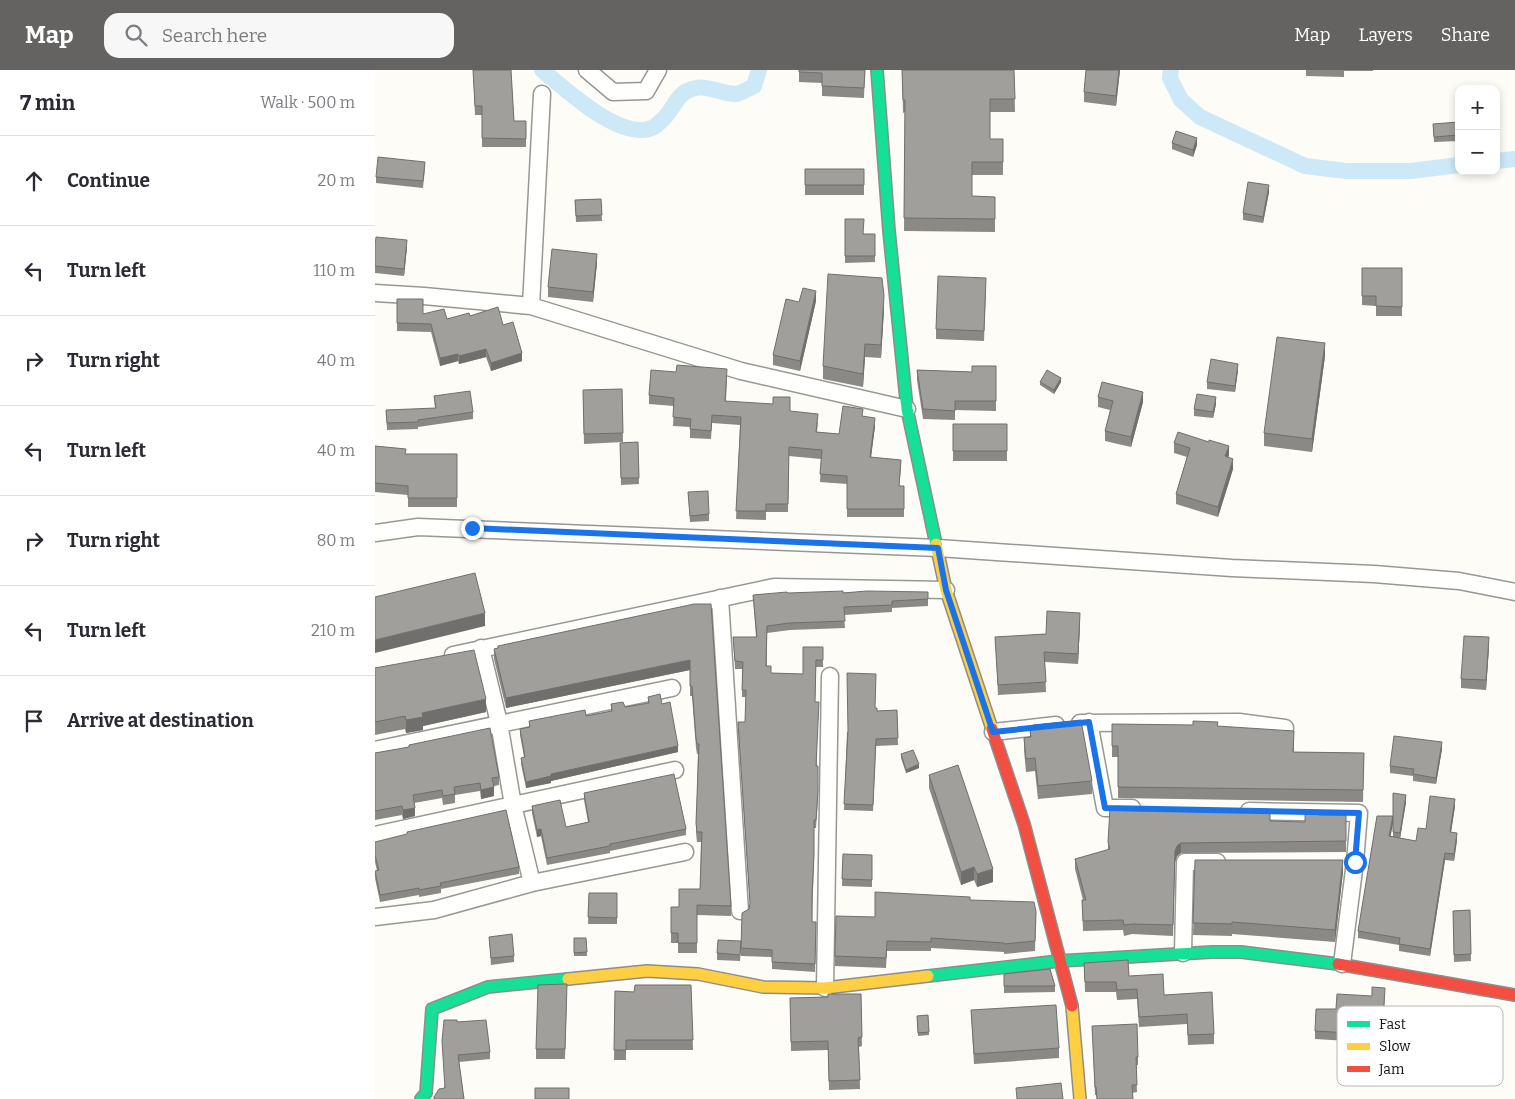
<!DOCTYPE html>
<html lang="en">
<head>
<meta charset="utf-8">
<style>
  :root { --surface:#fff; --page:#f7f7f7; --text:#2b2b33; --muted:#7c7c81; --line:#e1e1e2; --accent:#646362 }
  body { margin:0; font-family:Bitter,serif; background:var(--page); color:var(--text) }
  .controls { position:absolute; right:15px; top:15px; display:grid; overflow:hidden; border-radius:10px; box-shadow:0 2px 8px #0003 }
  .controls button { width:45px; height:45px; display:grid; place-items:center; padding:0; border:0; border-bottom:1px solid var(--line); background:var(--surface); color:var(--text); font:25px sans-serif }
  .stop { position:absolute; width:15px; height:15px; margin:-11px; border:4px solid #1a73e8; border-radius:50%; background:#fff }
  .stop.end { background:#1a73e8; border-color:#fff; box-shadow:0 1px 5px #0008 }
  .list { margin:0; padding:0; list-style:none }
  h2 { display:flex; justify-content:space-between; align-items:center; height:65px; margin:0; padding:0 20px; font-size:21px }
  h2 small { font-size:16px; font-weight:400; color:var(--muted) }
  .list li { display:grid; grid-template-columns:32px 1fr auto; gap:15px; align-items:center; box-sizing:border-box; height:90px; padding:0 20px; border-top:1px solid var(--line) }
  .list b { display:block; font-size:19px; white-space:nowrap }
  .list em { font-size:16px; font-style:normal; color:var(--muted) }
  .icon { flex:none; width:28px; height:28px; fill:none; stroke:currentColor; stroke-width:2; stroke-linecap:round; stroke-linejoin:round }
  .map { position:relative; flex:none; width:1140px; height:1029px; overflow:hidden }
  header { display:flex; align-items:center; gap:30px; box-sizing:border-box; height:70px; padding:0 25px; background:var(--accent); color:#fff }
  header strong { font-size:24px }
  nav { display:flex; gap:28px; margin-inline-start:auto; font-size:18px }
  .search { width:350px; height:45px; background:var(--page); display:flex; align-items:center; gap:12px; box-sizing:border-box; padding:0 18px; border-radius:15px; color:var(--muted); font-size:19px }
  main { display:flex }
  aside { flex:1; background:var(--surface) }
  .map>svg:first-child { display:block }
</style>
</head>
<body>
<header>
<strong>Map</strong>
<div class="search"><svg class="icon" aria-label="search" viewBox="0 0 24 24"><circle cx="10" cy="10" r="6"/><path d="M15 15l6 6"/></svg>Search here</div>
<nav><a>Map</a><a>Layers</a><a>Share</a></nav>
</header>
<main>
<aside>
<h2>7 min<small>Walk · 500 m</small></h2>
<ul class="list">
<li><svg class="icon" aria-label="ahead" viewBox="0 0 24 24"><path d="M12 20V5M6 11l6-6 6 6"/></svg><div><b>Continue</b></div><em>20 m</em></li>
<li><svg class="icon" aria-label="left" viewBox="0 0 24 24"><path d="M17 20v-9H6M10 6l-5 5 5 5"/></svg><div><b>Turn left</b></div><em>110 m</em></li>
<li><svg class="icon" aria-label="right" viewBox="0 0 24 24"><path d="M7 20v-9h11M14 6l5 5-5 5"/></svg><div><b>Turn right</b></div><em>40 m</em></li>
<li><svg class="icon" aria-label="left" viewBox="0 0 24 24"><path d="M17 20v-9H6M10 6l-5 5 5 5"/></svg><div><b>Turn left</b></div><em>40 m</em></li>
<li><svg class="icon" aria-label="right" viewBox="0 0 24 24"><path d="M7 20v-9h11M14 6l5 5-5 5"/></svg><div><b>Turn right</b></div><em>80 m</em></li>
<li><svg class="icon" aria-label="left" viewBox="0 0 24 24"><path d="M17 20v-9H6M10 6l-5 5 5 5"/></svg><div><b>Turn left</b></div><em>210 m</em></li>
<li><svg class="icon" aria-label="arrive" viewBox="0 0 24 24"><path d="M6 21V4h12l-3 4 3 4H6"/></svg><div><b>Arrive at destination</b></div></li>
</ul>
</aside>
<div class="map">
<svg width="1140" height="1029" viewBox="0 0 1140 1029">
  <rect width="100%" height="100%" fill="#fdfcf7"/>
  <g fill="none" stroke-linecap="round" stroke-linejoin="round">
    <path stroke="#cde8f7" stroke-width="16" d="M167,0C190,19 245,71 277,58C280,57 284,53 286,51C298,42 301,23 317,19C332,14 346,24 361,24C367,23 374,18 379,16L384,0
      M796,0L795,8L806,30L825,47L930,96L971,101H1036L1084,95
      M1121,91L1140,89"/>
    <g stroke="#979795" stroke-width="19">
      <path id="street" d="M212,0L238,22L271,21L283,0
        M0,223L49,226L156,236L366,301L532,339
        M156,236L167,24
        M0,463L43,457L563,478L857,498L999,504L1084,511L1140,522
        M345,528L365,841
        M106,578L124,653L138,735L157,813
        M78,585L399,517L571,520
        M714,652L730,738H757
        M705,653L864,652L910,658
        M618,662L681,655
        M0,680L297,618
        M874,741L984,743L980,792L967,894
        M0,765L300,700
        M0,847L59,840L157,813L310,782
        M808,883L810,792H842
        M450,918L455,606"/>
    </g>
    <g stroke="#8e8d8b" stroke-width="14">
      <path id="fast" d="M502,0L514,161L532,339L561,474
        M553,906L684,891L837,882H866L963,894
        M46,1029L51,1023L57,939L113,917L193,909"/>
    </g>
    <g stroke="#8e8d8b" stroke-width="14">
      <path id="slow" d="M561,474L571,520L617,659
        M193,909L272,901L323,904L388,917L450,918L553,906
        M697,936L705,1029"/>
    </g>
    <g stroke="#8e8d8b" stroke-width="14">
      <path id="jam" d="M617,659L649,754L697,936
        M963,894L1140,925"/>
    </g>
    <use href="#street" stroke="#fffffe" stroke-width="16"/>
    <use href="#fast" stroke="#16e098" stroke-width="11"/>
    <use href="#slow" stroke="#ffcf43" stroke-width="11"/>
    <use href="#jam" stroke="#f24e42" stroke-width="11"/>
  </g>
  <path fill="#8a8986" d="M98,0H136L139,51H151V77H107V45H100Z
    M424,0H490L489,28L447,26V13L424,12Z
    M527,0H639L640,42H615V69H628V105H597V126L620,127V162L529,161L530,42L528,43Z
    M711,0H745L741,36L709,32V22Z
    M931,0H998V1H969V7L931,6Z
    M1084,52V71L1059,72L1058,54Z
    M797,73L822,75L818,87L797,79Z
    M50,98L48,118L1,113V107Z
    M430,99H489V125H430Z
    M894,122L888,153L868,150V143Z
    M226,129L227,151L201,152L200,130Z
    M470,149L489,164H500V192L470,193Z
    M0,175L32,177L29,206L0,203Z
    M222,193L218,232L173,227V217Z
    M987,198H1027V246H1001V236L987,235Z
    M611,218L609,271L561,269V259Z
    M22,229L48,244L72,249L95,246L128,255L147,291L116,301L111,287L84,294L83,291L65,296L56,262L22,261Z
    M441,231L425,301L398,295V285L424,232Z
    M509,239L506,288L490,287L488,317L448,309V296Z
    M950,286L937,382L889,376V363Z
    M621,296V341L580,340V350L548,349L542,310V300L597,302Z
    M863,300L860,322L832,319V312Z
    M301,302L352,307L351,331L415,341L443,352L442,362L464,364L488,346L500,356L496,387L526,398L524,416H529V447H472V414L445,412L446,389L414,386L413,442H391V450L361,449L365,355L337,353L336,369L315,368V357L298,356L299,336L274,334V325Z
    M665,312H686L679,324L665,315Z
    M247,319L248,372L209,374L208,320Z
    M59,326L98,342V349L43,357V359L12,360L11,340L60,339Z
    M723,327L768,332L756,377L730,371V361L735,340L723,337Z
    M841,334L838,348L819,346V339Z
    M578,354H632V391H578Z
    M0,365V376L31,384H82V437H33V425L0,422Z
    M263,372L264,414L246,415L245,373Z
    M799,373L854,385L853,387L858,399L843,447L801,434V424L812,387L799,383Z
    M313,422L334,444V451L315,452Z
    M553,522V536L517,538V542L469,545L470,558L415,560L392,563V596L396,603L428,604L448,577V597H441L440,632L443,728L441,758H439V792L437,852H441L440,902L397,899V887L366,886V879L365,891L342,890V883L366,871L375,835L363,659V652H370L371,627H367V599H360L358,567H381L378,525L413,523Z
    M319,534L356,836V846L322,845V883H303V873H296V837H304L325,819L326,772H322L321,763L323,684H322L321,678L317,626H315V600L131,638L119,589V579Z
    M705,553L703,594L670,592L671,622L623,625L620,567L671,564Z
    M1114,577L1111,620L1086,618V609Z
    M0,598L111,642L48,656V660L31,663L30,659L0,665Z
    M273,627L287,634L303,682L176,711V713L151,718L146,694V688L149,687L145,665V659L154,657V651L211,646L236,641V634L250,637L273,634Z
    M500,638L502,641L522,640L523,675L501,676L498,741L469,740L472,662Z
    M737,654L842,656L919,672V682L989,683L988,732L743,728V687H737Z
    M658,655L717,711V724L663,729L660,701L651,702L649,680V668L655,667V660L658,659Z
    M34,675L124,707V715L119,716V726L106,729L105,721L80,725V733L68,735L67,728L39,733L40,746L28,749L27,745L0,750V683L34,677Z
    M1067,679L1061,714L1038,711V706L1015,703V696Z
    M526,684L544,698L531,703L526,688Z
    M554,705L618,812L602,817L599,810L586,815L554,718Z
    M209,723L311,759V765L235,781V783L172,795L166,766L162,767L157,743V736L191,757L213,752L209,730Z
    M1018,723L1031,732L1025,768L1041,771L1051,759L1080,736L1076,762L1082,770L1079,791L1070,790L1055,886L1024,881V875L983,868V861L1018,754L1015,766L1018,767Z
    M944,745H971V782L806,783L802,786L800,792L798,866L757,864L749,866L748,860L708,861L707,830H708L700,799V789L733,780V772L895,751L930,752Z
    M0,772L144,797V804L66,819V823L44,827V825L5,832L0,808V801H2L0,792Z
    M468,784L497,785V817L467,816Z
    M820,790L968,802L960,872L857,864V866L818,865Z
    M214,823H242V854H213Z
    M595,830L661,842L660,881L629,884V882L556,878V881H512L511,898L460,896V886L500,847Z
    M1095,840L1096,891L1079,892L1078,841Z
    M114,867L139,886V892L116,895Z
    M199,868H211L212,886H199Z
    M709,893L754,906L789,925L839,964V974L813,975L812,954L764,957L762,929L742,930L741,922H710Z
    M629,904L680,916V922L629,923Z
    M316,915L318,980H251V990H239L240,921L259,922Z
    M192,924L190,989H161V979Z
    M486,924L487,976L484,977L485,1019L454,1020L453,980L416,981L415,928L453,927Z
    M997,926H1010L1007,973L940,969V961L961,939Z
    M596,940L684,978V988L599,994Z
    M553,945L554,965L543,966L542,946Z
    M82,952L115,982V989L84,992L89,1029L69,1018Z
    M717,956L763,987V995H761L762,1022L757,1023L758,1029H722L721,1025H720Z"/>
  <path fill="#716f6d" d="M744,0H745L741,36V26Z
    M822,68V75L818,87V80Z
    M894,115V122L888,153V147Z
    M32,170V177L29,206V199Z
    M222,184V193L218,232V222Z
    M441,221V231L425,301V291Z
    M509,226V239L506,288V275Z
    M950,273V286L937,382V369Z
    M490,274V287L488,317V304Z
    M111,279V287L84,294V286Z
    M147,283V291L116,301V293Z
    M83,284V291L65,296V288Z
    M863,294V300L860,322V316Z
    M686,308V312L679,324V320Z
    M768,322V332L756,377V367Z
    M841,327V334L838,348V342Z
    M500,348V356L495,395V387Z
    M854,376V385L850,396V386Z
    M858,389V399L843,447V437Z
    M110,543V556L0,583V570Z
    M705,543V553L703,594V584Z
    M1114,567V577L1111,620V610Z
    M315,590V600L131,638V628Z
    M111,629V642L48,656V660L31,663V650L47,643Z
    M1067,672V679L1061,714V708Z
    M303,676V682L176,711V713L151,718V712L176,704Z
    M544,694V698L531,703V700Z
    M119,717V726L106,729V720Z
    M1031,725V732L1025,769V763Z
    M1080,729V736L1075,769V762Z
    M40,738V746L28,749V740Z
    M1018,746V754L1014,774V766Z
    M166,759V766L162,767V760Z
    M1082,763V770L1079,791V784Z
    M806,773V783L802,786L800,792L798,866L800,781L802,776Z
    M1070,783V790L1055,886V879Z
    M968,790V802L960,872V860Z
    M599,797V810L586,815V802Z
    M618,799V812L602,817V804Z"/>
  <path fill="#a19f9c" stroke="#716f6d" d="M98,0H136L139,51H151V69L107,68V36H100Z
    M424,0H490L489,18L447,16V3L424,2Z
    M527,0H639L640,29H615V69H628V92H597V126L620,127V149L529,148L530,30H528Z
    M711,0H744L741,26L709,22Z
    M1084,52V65L1059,67L1058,54Z
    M801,61L822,68L818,80L797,73Z
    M3,87L50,92L48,111L1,107Z
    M430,99H489V115H430Z
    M873,112L894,115L888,147L868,143Z
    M226,129L227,145L201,146L200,130Z
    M470,149H489L488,164H500V186H470Z
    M1,167L32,170L29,199L0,196V175Z
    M177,179L222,184L218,222L173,217Z
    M987,198H1027V237L1001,236V226H987Z
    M453,204L507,208L509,226L506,275L490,274L488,304L448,296Z
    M563,206L611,208L609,261L561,259Z
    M428,218L441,221L425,291L398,285L411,229L424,232Z
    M22,229H48V244L69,239L72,249L94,243L95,246L123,237L128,255L138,252L147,283L116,293L111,279L84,286L83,284L65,288L56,254L22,253Z
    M902,267L950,273L937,369L889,363Z
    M836,289L863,294L860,316L832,312Z
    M302,295L352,299L350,331L398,334V327H415V341L443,344L441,362L464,364L468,336L488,339L487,346L500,348L495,387L526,390L524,416H529V439H472V406L445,404L447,380L414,377L413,434H391V441H361L366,347L337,345L336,361L315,359L316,349L298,347L299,328L274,325L276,300L301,302Z
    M597,296H621V331H580V341L548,339L542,300L597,302Z
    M672,300L686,308L679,320L665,312Z
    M727,312L768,322L756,367L730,361L738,331L723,327Z
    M247,319L248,363L209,364L208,320Z
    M95,321L98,342L43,350V352L12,353L11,340L61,338L59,326Z
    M822,324L841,327L838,342L819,339Z
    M578,354H632V381H578Z
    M803,362L834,372V370L854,376L850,386L858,389L843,437L801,424L815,378L799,373Z
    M263,372L264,408H246L245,373Z
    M0,376L31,379L30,384H82V428H33V416L0,413Z
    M333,421L334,444L315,446L313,422Z
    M100,503L110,543L0,570V527Z
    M468,521V523L492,521L553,522V529L517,531V535L469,537L470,551L415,553L392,556L391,596H396V603L428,604V577H448V590H441L440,632H444L441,696H443V721L441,750H439V785L437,824V852H441L440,894L397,892V880L366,878L367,843L374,839L375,833L363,652H370L371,620H367L368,592L360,591L358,567H382L378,525L412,522L413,523Z
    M319,534H336L356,836L322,835V873H303V863H296V837H304V819H325L327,762H322L321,753L324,674H322L321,668L317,616H315V590L131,628L119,579L123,578V576Z
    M672,541L705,543L703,584L669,582L671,612L623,615L620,567L671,564Z
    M1089,566L1114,567L1111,610L1086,609Z
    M99,580L111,629L47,643L48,647L31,650L30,646L0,652V598Z
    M472,603L501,604L500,638H502V641L522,640L523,668L501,669L498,735L469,734L473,661Z
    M285,624L287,634L295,632L303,676L176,704V706L151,712L146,688L150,687L145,659L155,657L154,651L210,640L211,646L237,641L236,634L248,632L250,637L274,633L273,627Z
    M706,650L717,711L663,716L660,688L651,689L649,668L656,667L655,660L659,659L658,655Z
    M818,651L843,652L842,656L919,661L918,682L989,683L988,720L743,717V676H737V654L818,655Z
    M115,658L124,707L117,708L119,717L106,720L105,713L79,717L80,724L68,726L67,720L38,725L40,738L28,740L27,736L0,741V683L34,677V675Z
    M1019,666L1067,672L1061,708L1038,704L1039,699L1015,696Z
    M538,680L544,694L531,700L526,684Z
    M583,695L618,799L602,804L599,797L586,802L554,705Z
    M299,704L311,759L235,774V776L172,788L166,759L162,760L157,736L185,730L191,757L214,752L209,723Z
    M1018,723L1031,725L1025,763L1018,762Z
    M1055,726L1080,729L1075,762L1082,763L1079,784L1070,783L1055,879L1024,874L1025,868L983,861L1002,746H1018L1014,766L1041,771L1043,758L1051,759Z
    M735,738L895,741V751L930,752V743H944V745H971V771L806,773L802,776L800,781L798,855L757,854L749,855L748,850L708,851L707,830H711L700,789L735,779L733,772Z
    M131,740L144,797L65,813L66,816L44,820V818L5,825L0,801L4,800L0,785V772L32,764V762Z
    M468,784L497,785V810L467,809Z
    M820,790H968L960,860L857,852V854L818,853Z
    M500,822L595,827V830L659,832L661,842L660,871L629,874V873L556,868V872L512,871L511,888L460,886L461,846L500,847Z
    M214,823H242V848L213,847Z
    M1095,840L1096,884L1079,885L1078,841Z
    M137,864L139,886L116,888L114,867Z
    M199,868H211L212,882L199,883Z
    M343,870L366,871L365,885L342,883Z
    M753,890L754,906L788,904L789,925L837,922L839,964L813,965L812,944L764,947L762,919L742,920L741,912H710L709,893Z
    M675,899L680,916H629V904Z
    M192,914L190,979H161L163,915Z
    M260,915H316L318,970H251V980H239L240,921L259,922Z
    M997,917L1010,918L1007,965L940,961L941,939H961L962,924L997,926Z
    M453,924H486L487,967L483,968L485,1010L454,1011L453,971L416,972L415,928L453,927Z
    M681,935L684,978L599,984L596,940Z
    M553,945L554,962L543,963L542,946Z
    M69,950H82V952L111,950L115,982L83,985L89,1029H59V1027L64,1019L70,1018L67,971Z
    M762,954L763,987H761L762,1015H757L758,1029H722L721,1017H720L717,956Z
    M686,1013L688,1029H642L641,1018Z
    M160,1018H194V1029H160Z"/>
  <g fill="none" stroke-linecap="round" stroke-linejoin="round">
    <path stroke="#1a73e8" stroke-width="6" d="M97,458L563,478L571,520L618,662L714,652L730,738L984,743L980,792"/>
  </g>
  <rect x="962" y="936" width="166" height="80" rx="8" fill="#fff" stroke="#b8b8b8" stroke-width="1"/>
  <rect x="972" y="951" width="23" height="6" fill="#16e098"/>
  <rect x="972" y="973" width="23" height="7" fill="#ffcf43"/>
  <rect x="972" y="996" width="23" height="6" fill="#f24e42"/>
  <g font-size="14" fill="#111">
    <text x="1004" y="959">Fast</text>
    <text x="1004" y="981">Slow</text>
    <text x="1004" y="1004">Jam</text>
  </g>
</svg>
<div class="controls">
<button>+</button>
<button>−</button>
</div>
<div class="stop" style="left:980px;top:792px"></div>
<div class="stop end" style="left:97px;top:458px"></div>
</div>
</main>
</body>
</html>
